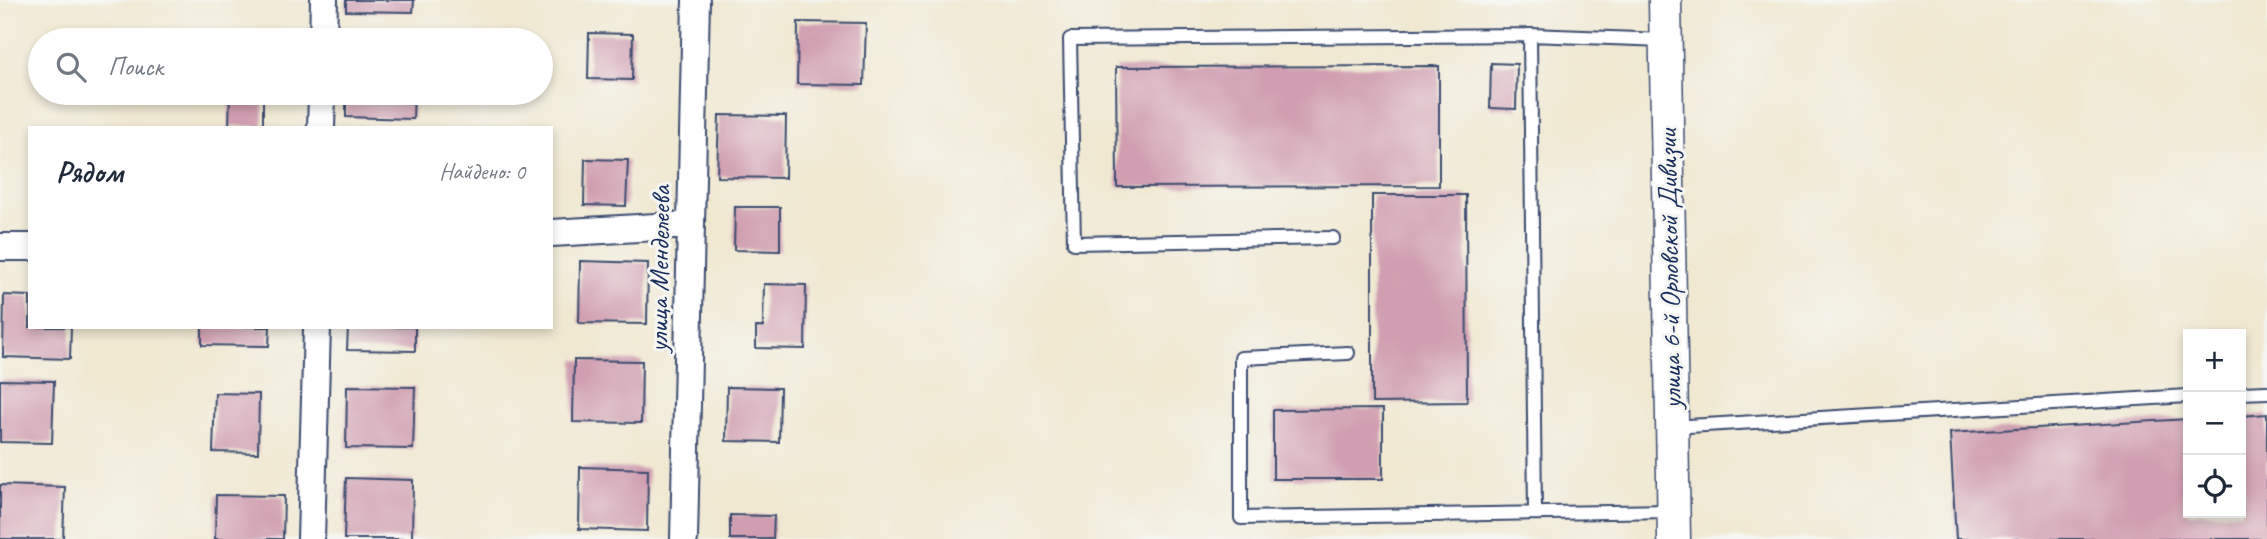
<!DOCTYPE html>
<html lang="ru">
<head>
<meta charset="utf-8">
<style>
  :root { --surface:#fff; --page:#f6f6f7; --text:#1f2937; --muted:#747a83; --line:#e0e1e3 }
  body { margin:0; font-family:Caveat,sans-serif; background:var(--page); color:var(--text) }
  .controls { position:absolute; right:21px; bottom:21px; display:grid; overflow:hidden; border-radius:0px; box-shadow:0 4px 10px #0003 }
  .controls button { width:63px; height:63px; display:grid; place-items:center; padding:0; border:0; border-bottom:2px solid var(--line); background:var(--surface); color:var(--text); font:35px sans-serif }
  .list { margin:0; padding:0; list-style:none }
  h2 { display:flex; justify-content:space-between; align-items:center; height:91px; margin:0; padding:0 28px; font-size:30px }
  h2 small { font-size:23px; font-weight:400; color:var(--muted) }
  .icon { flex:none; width:38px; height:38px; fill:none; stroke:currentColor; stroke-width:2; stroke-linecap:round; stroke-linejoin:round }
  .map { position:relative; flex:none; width:2267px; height:539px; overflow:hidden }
  .search { position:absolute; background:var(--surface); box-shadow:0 4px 10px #0003; left:28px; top:28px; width:525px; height:77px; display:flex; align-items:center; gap:18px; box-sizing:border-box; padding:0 24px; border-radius:38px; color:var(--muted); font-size:26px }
  .panel { position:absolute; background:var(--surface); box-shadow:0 4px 10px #0003; left:28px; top:126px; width:525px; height:203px; border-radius:0px }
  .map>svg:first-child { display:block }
</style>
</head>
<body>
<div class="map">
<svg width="2267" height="539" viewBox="0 0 2267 539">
  <rect width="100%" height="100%" fill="#f6f6f2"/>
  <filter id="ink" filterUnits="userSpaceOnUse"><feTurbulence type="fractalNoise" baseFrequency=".0143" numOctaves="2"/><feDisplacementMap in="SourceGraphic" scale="14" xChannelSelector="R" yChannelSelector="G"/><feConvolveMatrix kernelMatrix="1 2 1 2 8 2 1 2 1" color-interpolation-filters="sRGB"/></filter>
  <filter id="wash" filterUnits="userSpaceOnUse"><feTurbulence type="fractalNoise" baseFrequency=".00686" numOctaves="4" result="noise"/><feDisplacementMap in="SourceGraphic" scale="28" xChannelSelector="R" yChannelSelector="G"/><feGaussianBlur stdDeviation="1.57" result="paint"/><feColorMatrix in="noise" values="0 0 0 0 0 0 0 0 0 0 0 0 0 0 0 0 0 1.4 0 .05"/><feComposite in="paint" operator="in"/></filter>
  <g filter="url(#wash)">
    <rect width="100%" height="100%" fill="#f0e8d1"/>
    <g id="blocks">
      <path fill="#d09eb0" d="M346,0H414L413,12L346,11Z
        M798,22L866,23L864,85L797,84Z
        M589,33L633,34L632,80L588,79Z
        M1491,63L1517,64L1516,109L1490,108Z
        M1439,66V186L1117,187L1116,67Z
        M230,93H263V126H229Z
        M346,93H414L413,119L346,117Z
        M719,115L786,116L785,178L717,177Z
        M585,159L628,160L626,206L584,205Z
        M1372,195H1466L1467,402L1372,403Z
        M735,207H780V251L734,250Z
        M580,261L648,263L647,324L579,323Z
        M764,284L806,285L805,349L756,348V327H763Z
        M4,295L30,296V327H71L70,359L3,357Z
        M202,327H270L269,346L202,345Z
        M348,327H415V351L347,350Z
        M574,360L642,361L641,423L573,422Z
        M0,380L54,381L52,443L0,442Z
        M347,386L415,387L413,449L346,448Z
        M727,387L780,388L779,442L726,441Z
        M215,393L259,394L258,453L213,452Z
        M1383,409V479H1273V410Z
        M2267,414V539H1956L1950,433L2188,419V513H2241V416Z
        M580,467L648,469L647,531L579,529Z
        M346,478L413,480L412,539H344Z
        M0,485L65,487L63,539H0Z
        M216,495L284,496L283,539H215Z
        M730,515L774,516L773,539H730Z"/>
    </g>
  </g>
  <g filter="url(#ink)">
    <use href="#blocks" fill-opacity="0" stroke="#3b4b6f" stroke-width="2"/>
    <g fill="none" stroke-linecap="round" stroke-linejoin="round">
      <g stroke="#3b4b6f" stroke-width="16">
        <path id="service" d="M1530,35L1535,513
          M1333,238L1074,243L1070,39L1530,35L1664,40
          M1348,353L1241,358V518L1673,511
          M2241,393L2267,392
          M1672,427L2188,396"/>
      </g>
      <g stroke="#3b4b6f" stroke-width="30">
        <path id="minor" d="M323,40L324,0
          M321,128L322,93
          M551,233L691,225
          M0,247H30
          M311,539L317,327
          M684,539L696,0"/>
      </g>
      <g stroke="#3b4b6f" stroke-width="35">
        <path id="tertiary" d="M1665,0L1674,539"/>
      </g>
      <use href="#service" stroke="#fff" stroke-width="12"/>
      <use href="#minor" stroke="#fff" stroke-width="26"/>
      <use href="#tertiary" stroke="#fff" stroke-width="32"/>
    </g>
  </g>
  <g text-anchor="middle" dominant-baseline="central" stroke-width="6" stroke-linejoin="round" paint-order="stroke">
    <g font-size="28" fill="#1b2f5e" stroke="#f6f6f2">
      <text transform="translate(659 269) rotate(-89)">улица Менделеева</text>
      <text transform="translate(1669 269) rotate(-91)">улица 6-й Орловской Дивизии</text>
    </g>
  </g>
</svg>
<div class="controls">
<button>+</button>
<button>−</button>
<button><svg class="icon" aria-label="locate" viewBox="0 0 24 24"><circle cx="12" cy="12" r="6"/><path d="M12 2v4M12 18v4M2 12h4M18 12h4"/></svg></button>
</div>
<div class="search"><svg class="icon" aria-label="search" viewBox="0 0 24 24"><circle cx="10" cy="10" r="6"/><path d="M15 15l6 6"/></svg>Поиск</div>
<section class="panel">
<h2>Рядом<small>Найдено: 0</small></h2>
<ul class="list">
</ul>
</section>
</div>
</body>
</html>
